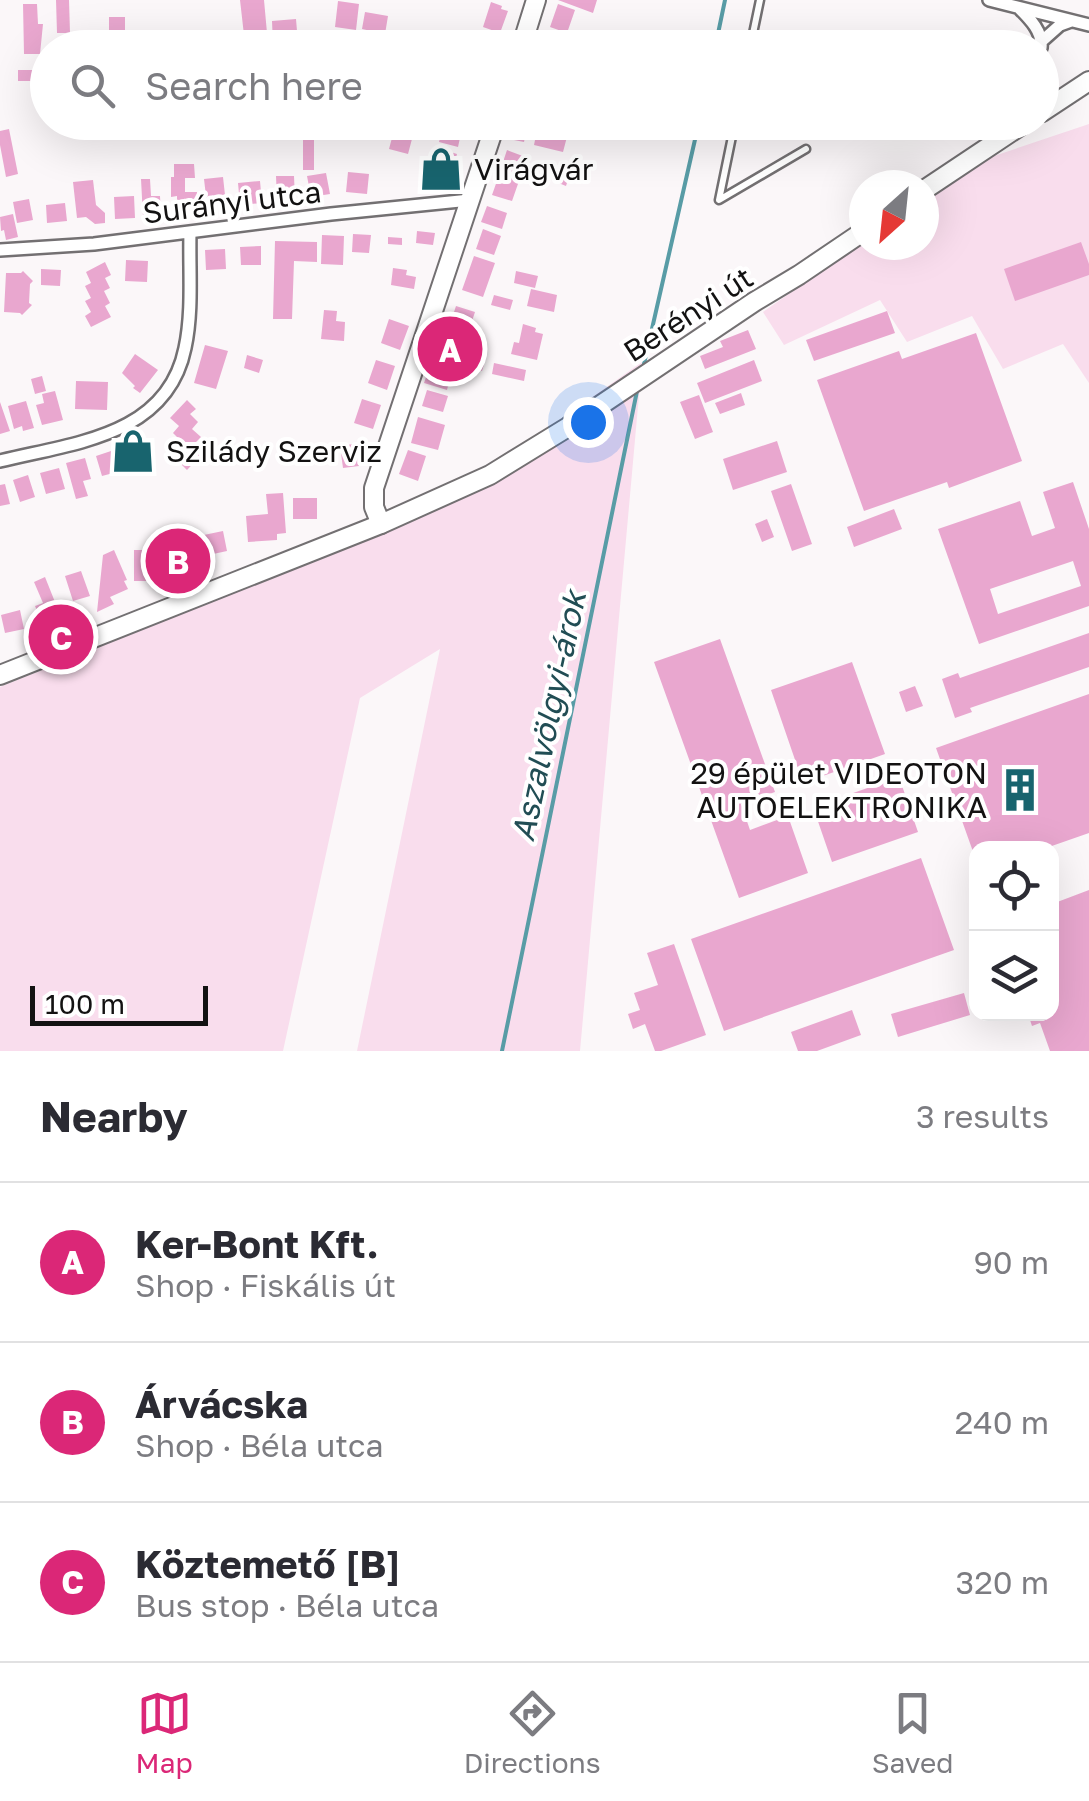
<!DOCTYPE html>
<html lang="en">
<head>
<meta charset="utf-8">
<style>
  :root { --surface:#fff; --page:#f7f7f7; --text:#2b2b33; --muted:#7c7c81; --line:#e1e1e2; --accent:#db2777 }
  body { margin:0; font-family:"Golos Text",sans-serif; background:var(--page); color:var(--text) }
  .controls { position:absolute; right:30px; bottom:30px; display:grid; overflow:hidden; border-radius:20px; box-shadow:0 10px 40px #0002 }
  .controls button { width:90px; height:90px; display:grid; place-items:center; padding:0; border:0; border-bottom:2px solid var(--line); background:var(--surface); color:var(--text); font:50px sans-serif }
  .compass { position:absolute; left:849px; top:170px; width:90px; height:90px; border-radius:50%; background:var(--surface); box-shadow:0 10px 40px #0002; rotate:207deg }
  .scale { position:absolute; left:30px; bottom:25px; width:178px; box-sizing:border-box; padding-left:10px; border:5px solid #131212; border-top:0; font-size:28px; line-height:35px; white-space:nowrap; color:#131212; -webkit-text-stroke:8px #fff; paint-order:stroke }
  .you { position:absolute; left:588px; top:422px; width:35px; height:35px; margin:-25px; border:8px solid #fff; border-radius:50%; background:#1a73e8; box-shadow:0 0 0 15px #1a73e833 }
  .badge { display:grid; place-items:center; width:65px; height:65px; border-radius:50%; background:var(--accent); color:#fff; font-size:32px; font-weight:700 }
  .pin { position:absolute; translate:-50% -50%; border:5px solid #fff; box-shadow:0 2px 10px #0006 }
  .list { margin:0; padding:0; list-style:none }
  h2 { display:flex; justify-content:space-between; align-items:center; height:130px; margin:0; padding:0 40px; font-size:42px }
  h2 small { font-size:32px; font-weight:400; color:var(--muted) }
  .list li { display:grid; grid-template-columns:65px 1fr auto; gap:30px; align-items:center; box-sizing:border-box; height:160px; padding:0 40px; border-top:2px solid var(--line) }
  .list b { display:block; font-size:38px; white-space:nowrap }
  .list p { margin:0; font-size:32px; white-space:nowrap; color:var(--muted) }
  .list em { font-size:32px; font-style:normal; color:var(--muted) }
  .icon { flex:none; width:55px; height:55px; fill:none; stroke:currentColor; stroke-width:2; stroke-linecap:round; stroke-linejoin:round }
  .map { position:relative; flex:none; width:1089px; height:1051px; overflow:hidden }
  .search { position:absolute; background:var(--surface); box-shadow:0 10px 40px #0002; left:30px; right:30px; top:30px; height:110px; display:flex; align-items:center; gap:25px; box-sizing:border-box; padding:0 35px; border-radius:55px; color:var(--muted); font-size:38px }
  .sheet { height:610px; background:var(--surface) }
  nav { display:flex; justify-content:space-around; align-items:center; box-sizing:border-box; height:140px; border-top:2px solid var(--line); background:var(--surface); font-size:28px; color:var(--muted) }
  nav a { display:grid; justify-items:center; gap:5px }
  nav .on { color:var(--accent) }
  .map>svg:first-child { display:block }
</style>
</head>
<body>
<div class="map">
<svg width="1089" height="1051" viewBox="0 0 1089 1051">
  <rect width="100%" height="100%" fill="#fbf7f9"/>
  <path fill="#f9dded" d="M1089,124V383L1063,344L1003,369L972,316L907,342L880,300L784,345L763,312L864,241V245H924V200L979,161Z
    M642,362L580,1051H357L440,649L360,698L283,1051H0V687L328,554L462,489Z"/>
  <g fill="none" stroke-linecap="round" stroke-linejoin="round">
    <path stroke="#589ca6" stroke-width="4" d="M715,48L725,0
      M644,364L699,122
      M502,1051L637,391"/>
  </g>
  <path fill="#e9a7cf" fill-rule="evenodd" d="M56,0H69L70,33H57Z
    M240,0H264L267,33L244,35Z
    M558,0H597L593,13Z
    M338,1L359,4L356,30L335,27Z
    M491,2L502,6L501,9L508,11L500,33L483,27Z
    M23,4H37L38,24H43L40,54H24Z
    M558,4L575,10L567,33L550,27Z
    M365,12L388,16L385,34L362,29Z
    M109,17H125V31L109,32Z
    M296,19L298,43L273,45L272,21Z
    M556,36L565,39L562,48H542L545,38L554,41Z
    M425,37L453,47V48H422Z
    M151,38L168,40L167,48L150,47Z
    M475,40L496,47L495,48H472Z
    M18,70H40V81H18Z
    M303,122H321V138H314V170H303Z
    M444,122L463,124L458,147L439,142Z
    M513,124L527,127L524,142L509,139Z
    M538,125L568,133L563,152L534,145Z
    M9,129L18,174L6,177L0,145V131Z
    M393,134L412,139L408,154L389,149Z
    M441,149L457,154L449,183L427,189L421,171L436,166Z
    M507,150L528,158L522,175L501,168Z
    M174,164H194L195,178H185V192H197V207H177V196L171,197V177H174Z
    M562,167L571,170L566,186L556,182Z
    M348,172L369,174L367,194L346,192Z
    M326,173L330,194L311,197L307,176Z
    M276,176H294L295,200H277Z
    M223,177L226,204L207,205L204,179Z
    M508,177L519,181L512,201L492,195L498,178L506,181Z
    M141,179H150L151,196H160L161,216L143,217Z
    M93,180L96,205L105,213V223L95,224L86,217L77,218L73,182Z
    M260,181L262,203L240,205L238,183Z
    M134,196L135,218L115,219L114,197Z
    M29,199L33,220L17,223L13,202Z
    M65,203L67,221L47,223L46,205Z
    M487,206L507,213L502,229L481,222Z
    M13,214L18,237L6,240L4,230L1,231L0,217Z
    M483,229L501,236L494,255L476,249Z
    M417,231L435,233L433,245L416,243Z
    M353,234L371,235L369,253L352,252Z
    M322,235L344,236L343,265L321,264Z
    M388,237L402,238V245L388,244Z
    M275,241L317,242V262L294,261L292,319H273Z
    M1081,242L1089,264V275L1015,301L1004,269Z
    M261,246V265H241L240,247Z
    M225,249L226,269L206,270L205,250Z
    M474,256L495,263L483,297L462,290Z
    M126,260L148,261L147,282L125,281Z
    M105,262L111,275L105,278L110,288L104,291L110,303L105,306L111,317L91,327L85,316L91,312L85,301L91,298L85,286L91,283L86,272Z
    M393,268L407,270L406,275L416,277L414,289L391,285Z
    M41,269L61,270L60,286L41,285Z
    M23,271L33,281L30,284L29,303L32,305L22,315L20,313L4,312L6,273H21Z
    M516,271L538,276L535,288L514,283Z
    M531,289L557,295L554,312L527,306Z
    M494,295L513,300L510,310L491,305Z
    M456,306L475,312L469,330L450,324Z
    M324,310L337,311L336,321L345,322L344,341L321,339Z
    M887,311L895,333L814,361L806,340Z
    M389,319L409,326L400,350L381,343Z
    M523,324L536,328L535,332L543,334L537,360L511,354L514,342L519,343Z
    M748,330L756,349L705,369L700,356L723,347L720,341Z
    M976,333L1022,461L949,488L947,482L864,511L817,380L899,351L902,359Z
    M443,342L458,346L457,350L486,358L482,371L439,359Z
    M205,345L228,351L216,389L194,383Z
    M135,354L158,370L140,393L133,388L135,386L122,373Z
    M247,355L263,360L259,373L244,368Z
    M376,360L395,366L387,390L368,383Z
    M754,360L762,381L705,403L697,383Z
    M431,363L446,368L442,380L449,382L447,390L424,383Z
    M494,363L526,370L524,381L492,374Z
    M42,376L46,391L35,394L31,379Z
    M76,381L108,382L107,410L75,409Z
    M427,390L448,396L443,412L422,406Z
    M55,391L63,420L42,425L36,405L44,403L42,394Z
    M741,393L745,405L720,414L715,403Z
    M699,395L713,432L695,439L680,402Z
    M362,399L381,405L373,429L354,423Z
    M187,400L196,409L190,414L198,422L192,429L201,437L195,443L204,452L187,470L178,461L184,455L175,447L181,441L173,433L179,426L170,418Z
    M26,401L34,428L23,431L22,426L14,429L8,406Z
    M0,402L10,431L0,434Z
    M418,417L445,425L438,450L411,443Z
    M777,441L787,472L733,490L723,459Z
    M144,442L150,462L126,469L120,449Z
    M360,443L363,460L358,461L359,466L343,468L340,446Z
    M408,450L426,456L418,481L399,474Z
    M111,451L117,472L102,476L96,456Z
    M85,458L91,479L83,481L88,496L76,499L66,463Z
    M59,468L65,489L46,494L40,473Z
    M28,475L35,497L20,502L13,480Z
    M1073,482L1089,529V606L979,644L938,529L1020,501L1032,536L1055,528L1043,492ZM1073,561L1081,586L998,614L990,589Z
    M5,484L10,504L0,506V485Z
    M791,484L812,544L792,551L771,491Z
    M283,493L286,533L277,534V540L248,542L246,516L268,514L266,494Z
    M293,498H317V519H293Z
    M894,509L902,529L854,547L847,527Z
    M767,519L774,537L762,542L755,524Z
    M223,531L227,551L204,556L199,536Z
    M176,545L183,565L163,572L160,550Z
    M114,550L127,580L124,581L128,589L110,597L114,604L97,612L103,555Z
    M134,550H153V581H134Z
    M81,571L90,596L73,601L65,576Z
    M45,577L61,617L43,624L35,606L43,603L34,582Z
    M20,610L24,629L5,633L1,615Z
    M1089,633V667L970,708L972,712L955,718L942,679L958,673L960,678Z
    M720,639L775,792L741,804L750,830L788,816L808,873L739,898L654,662Z
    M852,662L885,754L803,783L771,690Z
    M915,686L923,706L906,712L899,692Z
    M1089,694V833L1046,848H976V860L936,748Z
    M899,777L918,832L832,862L813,807Z
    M921,858L954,950L724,1031L691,939Z
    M1089,890V1051H1050L1040,1023L1032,1026L1028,1014H1052V904Z
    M674,944L706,1035L661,1051H655L645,1024L633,1029L628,1014L640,1010L634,993L658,985L647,953Z
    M964,993L970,1015L898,1037L891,1014Z
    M852,1010L861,1035L817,1051H798L791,1032Z"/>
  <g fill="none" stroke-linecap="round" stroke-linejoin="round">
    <g stroke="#737072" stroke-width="11">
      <path id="lane" d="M750,48L760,0
        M735,122L719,200L806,149"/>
    </g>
    <g stroke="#737072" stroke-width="16">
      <path id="street" d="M989,0L1089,25
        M1020,9C1030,19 1043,32 1041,48
        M1042,41L1060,25L1071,21
        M1042,75L1050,106
        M0,250L94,244L331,214L470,200
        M0,461C72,443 167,437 185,348C193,311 189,270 190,233"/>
    </g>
    <g stroke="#737072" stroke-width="22">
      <path id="secondary" d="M521,48L536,0
        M381,524L374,507V488L496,122"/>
    </g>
    <g stroke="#737072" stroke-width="22">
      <path id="primary" d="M1042,112L1089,81
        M924,190L1026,122
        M0,675L381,524L490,475L568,427L754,302L799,275L864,231"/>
    </g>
    <use href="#lane" stroke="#fff" stroke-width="6"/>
    <use href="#street" stroke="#fff" stroke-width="11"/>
    <use href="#secondary" stroke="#fff" stroke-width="18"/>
    <use href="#primary" stroke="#fff" stroke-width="18"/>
  </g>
  <defs>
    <g id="shop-bare" transform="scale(3.45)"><path d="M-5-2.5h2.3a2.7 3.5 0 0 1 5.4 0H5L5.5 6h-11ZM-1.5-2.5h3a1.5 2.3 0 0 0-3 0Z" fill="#18646e" stroke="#fff" stroke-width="2.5" paint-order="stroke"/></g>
    <g id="building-bare" transform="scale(3.45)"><path d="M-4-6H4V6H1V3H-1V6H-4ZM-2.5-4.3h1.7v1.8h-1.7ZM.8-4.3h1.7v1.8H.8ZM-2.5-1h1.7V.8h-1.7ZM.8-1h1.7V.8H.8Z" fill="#18646e" stroke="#fff" stroke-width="2.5" paint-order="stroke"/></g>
  </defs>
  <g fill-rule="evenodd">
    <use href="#shop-bare" x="441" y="169"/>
    <use href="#shop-bare" x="133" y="451"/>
    <use href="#building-bare" x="1020" y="790"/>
  </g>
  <g text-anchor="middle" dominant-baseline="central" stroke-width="8" stroke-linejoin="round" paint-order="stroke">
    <g font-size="30" fill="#131212" stroke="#fff" text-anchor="start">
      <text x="474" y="169">Virágvár</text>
      <text x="166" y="451">Szilády Szerviz</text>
      <text x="987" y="773" text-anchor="end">29 épület VIDEOTON<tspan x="987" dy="34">AUTOELEKTRONIKA</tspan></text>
    </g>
    <g font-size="30" fill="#131212" stroke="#fff">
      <text transform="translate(232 202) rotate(-7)">Surányi utca</text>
      <text transform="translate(688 314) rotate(-33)">Berényi út</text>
    </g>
    <g font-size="32" font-style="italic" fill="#214d54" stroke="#fff">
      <text transform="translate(548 716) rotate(-78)">Aszalvölgyi-árok</text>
    </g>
  </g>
</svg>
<div class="controls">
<button><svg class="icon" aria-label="locate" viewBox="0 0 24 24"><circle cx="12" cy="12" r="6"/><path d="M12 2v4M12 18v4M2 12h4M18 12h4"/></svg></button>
<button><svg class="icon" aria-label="layers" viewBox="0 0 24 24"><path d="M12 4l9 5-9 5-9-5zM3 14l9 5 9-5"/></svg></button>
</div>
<svg class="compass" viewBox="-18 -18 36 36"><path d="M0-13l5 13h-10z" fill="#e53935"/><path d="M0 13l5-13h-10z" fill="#7c7c81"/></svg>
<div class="scale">100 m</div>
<div class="you"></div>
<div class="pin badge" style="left:450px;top:349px">A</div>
<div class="pin badge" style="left:178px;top:561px">B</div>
<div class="pin badge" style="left:61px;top:637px">C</div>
<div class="search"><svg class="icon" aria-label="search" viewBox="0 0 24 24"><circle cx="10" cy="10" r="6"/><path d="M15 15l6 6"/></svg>Search here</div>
</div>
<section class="sheet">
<h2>Nearby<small>3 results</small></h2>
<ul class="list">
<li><span class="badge">A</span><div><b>Ker-Bont Kft.</b><p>Shop · Fiskális út</p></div><em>90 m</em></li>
<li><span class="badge">B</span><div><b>Árvácska</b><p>Shop · Béla utca</p></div><em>240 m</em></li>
<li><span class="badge">C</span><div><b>Köztemető [B]</b><p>Bus stop · Béla utca</p></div><em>320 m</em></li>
</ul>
</section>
<nav>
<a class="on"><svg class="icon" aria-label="map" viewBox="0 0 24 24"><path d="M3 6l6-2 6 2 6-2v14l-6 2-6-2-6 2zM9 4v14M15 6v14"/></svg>Map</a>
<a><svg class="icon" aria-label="directions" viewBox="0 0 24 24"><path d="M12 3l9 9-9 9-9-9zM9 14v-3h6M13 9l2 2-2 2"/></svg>Directions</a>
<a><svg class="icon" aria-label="saved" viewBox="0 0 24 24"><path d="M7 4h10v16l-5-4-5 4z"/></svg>Saved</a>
</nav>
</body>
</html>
